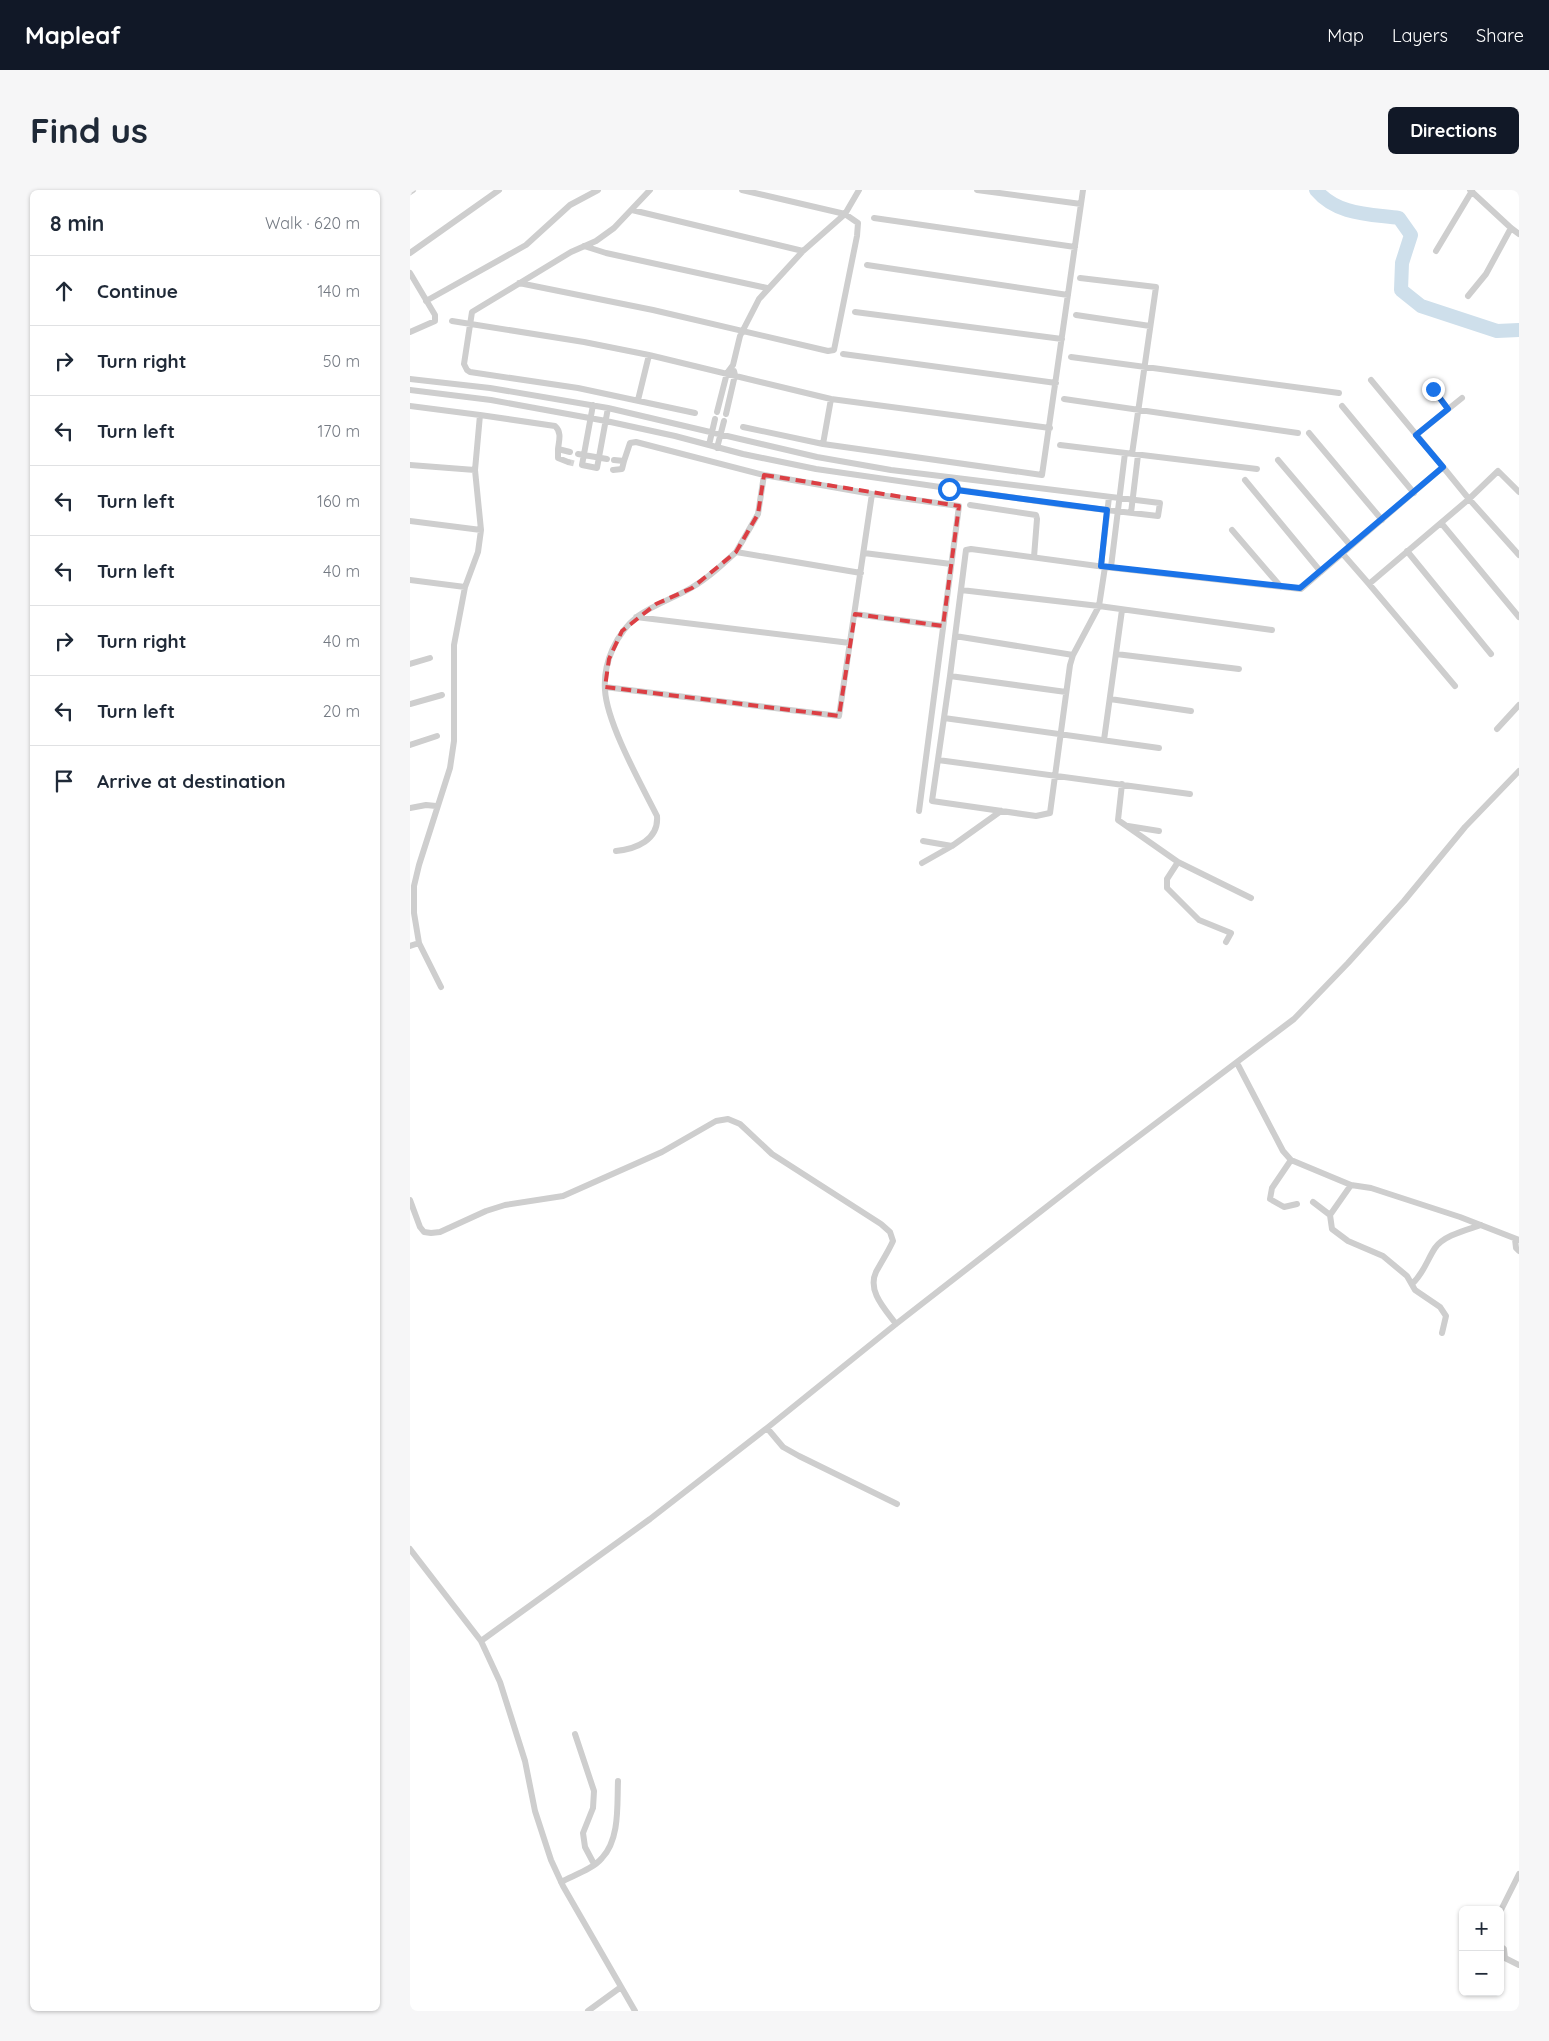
<!DOCTYPE html>
<html lang="en">
<head>
<meta charset="utf-8">
<style>
  :root { --surface:#fff; --page:#f6f6f7; --text:#1f2937; --muted:#747a83; --line:#e0e1e3; --accent:#111827 }
  body { margin:0; font-family:Quicksand,sans-serif; background:var(--page); color:var(--text) }
  .controls { position:absolute; right:15px; bottom:15px; display:grid; overflow:hidden; border-radius:8px; box-shadow:0 1px 4px #0004 }
  .controls button { width:45px; height:45px; display:grid; place-items:center; padding:0; border:0; border-bottom:1px solid var(--line); background:var(--surface); color:var(--text); font:25px sans-serif }
  .stop { position:absolute; width:15px; height:15px; margin:-11px; border:4px solid #1a73e8; border-radius:50%; background:#fff }
  .stop.end { background:#1a73e8; border-color:#fff; box-shadow:0 1px 5px #0008 }
  .list { margin:0; padding:0; list-style:none }
  h2 { display:flex; justify-content:space-between; align-items:center; height:65px; margin:0; padding:0 20px; font-size:21px }
  h2 small { font-size:16px; font-weight:400; color:var(--muted) }
  .list li { display:grid; grid-template-columns:32px 1fr auto; gap:15px; align-items:center; box-sizing:border-box; height:70px; padding:0 20px; border-top:1px solid var(--line) }
  .list b { display:block; font-size:19px; white-space:nowrap }
  .list em { font-size:16px; font-style:normal; color:var(--muted) }
  .icon { flex:none; width:28px; height:28px; fill:none; stroke:currentColor; stroke-width:2; stroke-linecap:round; stroke-linejoin:round }
  .map { position:relative; flex:none; width:1109px; height:1821px; overflow:hidden; border-radius:8px }
  header { display:flex; align-items:center; gap:30px; box-sizing:border-box; height:70px; padding:0 25px; background:var(--accent); color:#fff }
  header strong { font-size:24px }
  nav { display:flex; gap:28px; margin-inline-start:auto; font-size:18px }
  .intro { display:flex; align-items:center; justify-content:space-between; box-sizing:border-box; height:120px; padding:0 30px }
  h1 { margin:0; font-size:35px }
  .button { padding:12px 22px; border-radius:8px; background:var(--accent); color:#fff; font-size:18px; font-weight:700 }
  main { display:flex; gap:30px; padding:0 30px }
  aside { flex:1; background:var(--surface); border-radius:8px; box-shadow:0 1px 4px #0004 }
  .map>svg:first-child { display:block }
</style>
</head>
<body>
<header>
<strong>Mapleaf</strong>
<nav><a>Map</a><a>Layers</a><a>Share</a></nav>
</header>
<div class="intro"><h1>Find us</h1><a class="button">Directions</a></div>
<main>
<aside>
<h2>8 min<small>Walk · 620 m</small></h2>
<ul class="list">
<li><svg class="icon" aria-label="ahead" viewBox="0 0 24 24"><path d="M12 20V5M6 11l6-6 6 6"/></svg><div><b>Continue</b></div><em>140 m</em></li>
<li><svg class="icon" aria-label="right" viewBox="0 0 24 24"><path d="M7 20v-9h11M14 6l5 5-5 5"/></svg><div><b>Turn right</b></div><em>50 m</em></li>
<li><svg class="icon" aria-label="left" viewBox="0 0 24 24"><path d="M17 20v-9H6M10 6l-5 5 5 5"/></svg><div><b>Turn left</b></div><em>170 m</em></li>
<li><svg class="icon" aria-label="left" viewBox="0 0 24 24"><path d="M17 20v-9H6M10 6l-5 5 5 5"/></svg><div><b>Turn left</b></div><em>160 m</em></li>
<li><svg class="icon" aria-label="left" viewBox="0 0 24 24"><path d="M17 20v-9H6M10 6l-5 5 5 5"/></svg><div><b>Turn left</b></div><em>40 m</em></li>
<li><svg class="icon" aria-label="right" viewBox="0 0 24 24"><path d="M7 20v-9h11M14 6l5 5-5 5"/></svg><div><b>Turn right</b></div><em>40 m</em></li>
<li><svg class="icon" aria-label="left" viewBox="0 0 24 24"><path d="M17 20v-9H6M10 6l-5 5 5 5"/></svg><div><b>Turn left</b></div><em>20 m</em></li>
<li><svg class="icon" aria-label="arrive" viewBox="0 0 24 24"><path d="M6 21V4h12l-3 4 3 4H6"/></svg><div><b>Arrive at destination</b></div></li>
</ul>
</aside>
<div class="map">
<svg width="1109" height="1821" viewBox="0 0 1109 1821">
  <rect width="100%" height="100%" fill="#fff"/>
  <g fill="none" stroke-linecap="round" stroke-linejoin="round">
    <path stroke="#cedfeb" stroke-width="14" d="M906,0C927,25 959,24 989,28L1001,45L992,73L991,100L1011,116L1087,141L1109,140"/>
    <path stroke="#d6d6d6" stroke-width="6" stroke-dasharray="6 3" stroke-linecap="butt" d="M158,272L166,274"/>
    <path stroke="#cecece" stroke-width="6" d="M240,0L204,38L186,51L161,62L62,122L54,174L57,180L60,182L168,198L285,223
      M567,0L671,14
      M1060,0L1101,38L1109,44
      M0,2L3,0
      M222,20L393,61
      M464,28L665,57
      M174,56L196,63L357,98
      M1026,61L1062,1
      M0,63L89,0
      M457,75L658,105
      M0,83L25,125V131L0,142
      M670,88L746,97L722,264
      M109,93L243,120L418,161L424,160L447,46L448,33L435,24L332,0
      M1058,106L1076,84L1101,38
      M16,111L116,55L160,15L188,0
      M445,122L652,149
      M666,125L740,136
      M42,131L174,152L239,165L421,209L640,238
      M433,164L646,193
      M661,167L929,203
      M0,189L80,198L198,218L407,267L481,280L750,313L748,326L654,315L406,279L333,264L265,246L196,231L81,210L0,200
      M1023,199L1038,219
      M654,209L888,243
      M228,210L239,165
      M183,215L172,275L187,278L198,218
      M0,216L70,225
      M932,216L1004,303
      M307,222L317,183L323,175L330,146L349,109L393,61L435,24L449,0
      M316,224L325,185L324,181
      M333,237L413,254L632,285L673,0
      M899,243L972,330
      M1006,245L1052,208
      M413,254L421,209
      M299,255L305,229
      M650,255L847,279
      M307,258L314,231
      M168,264L197,269
      M868,270L941,356
      M214,271L220,253L226,252L354,285L462,304L549,316L509,621
      M158,272L148,268V259L160,262
      M0,275L65,280
      M203,280L212,279L214,271L204,270
      M354,285L348,324L326,362L451,383
      M835,290L911,382
      M1109,302L1088,281L1059,309L1109,365
      M560,315L626,325L627,329L624,367
      M721,323L728,265
      M0,331L71,340
      M1032,334L1109,427
      M822,340L871,397
      M997,361L1081,464
      M454,363L541,374
      M932,363L959,394L1059,309L1033,277
      M691,376L699,307
      M695,377L689,416L862,440
      M701,377L715,263
      M0,390L55,397
      M959,394L1045,496
      M445,424L533,436
      M226,427L440,453
      M545,446L663,465
      M706,464L829,479
      M0,474L20,468
      M540,486L522,611L626,626L640,623L660,475L663,465L689,416L551,400
      M195,497L429,526L462,304
      M656,502L540,486L556,360L561,359L695,377L891,399L1033,277L961,190
      M700,509L781,521
      M0,514L32,505
      M534,528L749,558
      M1087,539L1109,515
      M694,550L712,420
      M0,555L27,546
      M528,570L780,604
      M712,594L708,630L768,672L841,708
      M0,618L16,615L26,616
      M718,636L749,641
      M513,651L542,656
      M206,661C226,659 249,650 247,626C231,594 197,534 195,500C193,473 206,443 228,426C245,414 264,408 281,398C298,388 312,375 326,362
      M768,672L757,689V698L789,730L821,743L816,752
      M512,673L542,656L591,621
      M0,756L9,753
      M31,797L9,753L4,723V696L9,675L40,578L44,551V455L55,397L68,362L71,340L65,280L70,225L145,236C152,242 149,251 148,259
      M827,873L873,961L881,970L941,995L961,998L1050,1027L1109,1050
      M881,970L862,998L860,1009L874,1017L887,1014
      M0,1010L10,1037L14,1042L21,1043L30,1042L76,1021L95,1015L153,1006L252,962L306,931L318,929L330,934L362,964L471,1034L480,1042L483,1051C478,1062 472,1071 466,1082C457,1101 475,1119 486,1134
      M903,1012L920,1025L941,995
      M920,1025L922,1039L938,1051L973,1066L997,1086L1005,1100L1030,1117L1036,1126L1032,1143
      M1105,1049L1106,1058L1109,1061
      M1002,1094C1014,1083 1017,1070 1025,1058C1034,1045 1057,1040 1071,1035
      M357,1238L373,1257L389,1266L487,1314
      M0,1359L71,1451L90,1492L115,1571L125,1621L141,1670L153,1696L225,1821
      M71,1451L240,1329L357,1238L486,1134L684,980L884,829L938,773L994,711L1055,637L1109,581
      M165,1544L184,1601L183,1618L173,1643L175,1657L184,1674
      M151,1692C164,1685 183,1679 192,1668C210,1649 207,1615 208,1591
      M1090,1722L1109,1684
      M1090,1756L1094,1759L1095,1768L1109,1775
      M178,1821L211,1797"/>
  </g>
  <g fill="none" stroke-linecap="round" stroke-linejoin="round">
    <path stroke="#1a73e8" stroke-width="6" d="M539,299L697,320L691,376L890,398L1033,277L1006,245L1038,219L1023,199"/>
  </g>
  <path fill="none" stroke="#dc3f44" stroke-width="4" stroke-dasharray="10 6" stroke-linejoin="round" d="M354,285L549,316L533,436L445,424L429,526L195,497L199,469L212,441L246,414L282,398L326,362L348,324Z"/>
</svg>
<div class="controls">
<button>+</button>
<button>−</button>
</div>
<div class="stop" style="left:539px;top:299px"></div>
<div class="stop end" style="left:1023px;top:199px"></div>
</div>
</main>
</body>
</html>
